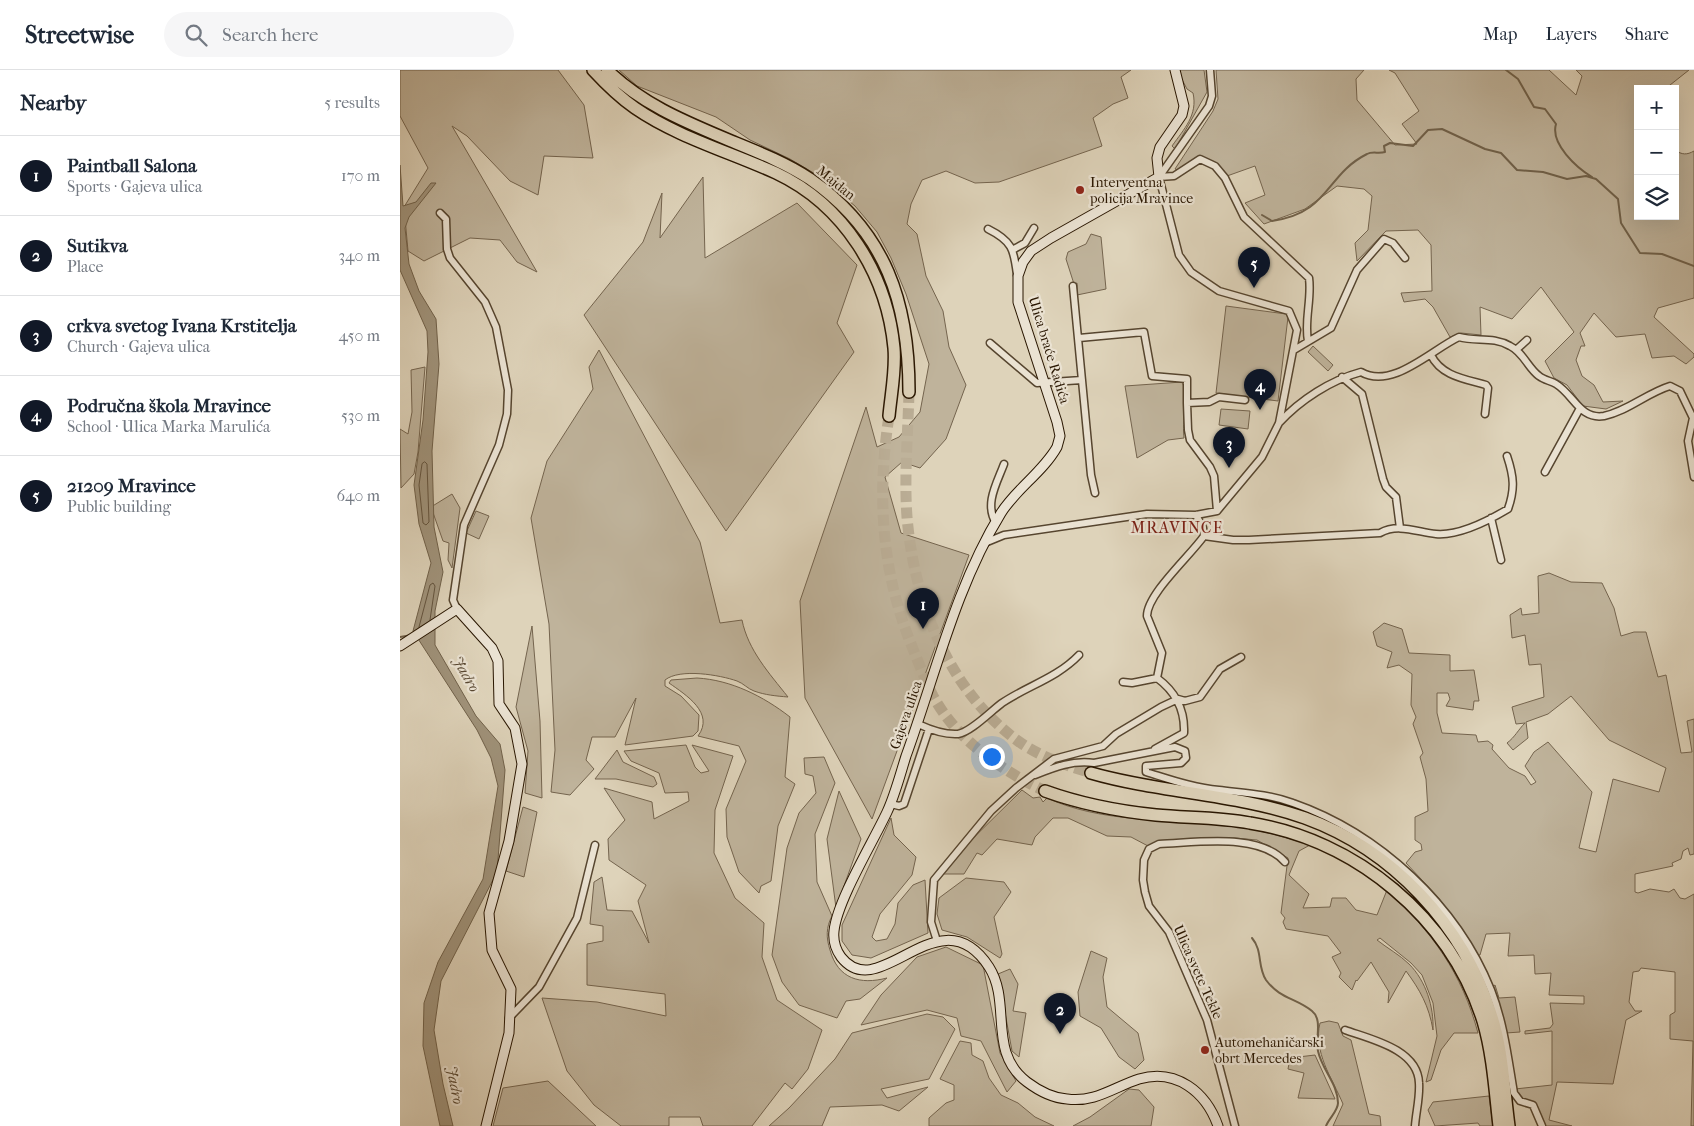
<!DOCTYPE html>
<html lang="en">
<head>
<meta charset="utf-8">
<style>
  :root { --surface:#fff; --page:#f6f6f7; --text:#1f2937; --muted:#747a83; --line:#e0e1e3; --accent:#111827 }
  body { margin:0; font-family:"IM FELL French Canon",serif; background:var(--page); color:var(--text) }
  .controls { position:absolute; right:15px; top:15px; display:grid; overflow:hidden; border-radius:0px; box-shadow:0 5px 20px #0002 }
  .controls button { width:45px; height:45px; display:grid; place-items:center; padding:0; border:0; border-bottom:1px solid var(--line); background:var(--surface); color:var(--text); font:25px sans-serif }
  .you { position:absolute; left:591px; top:686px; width:18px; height:18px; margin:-12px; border:4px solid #fff; border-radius:50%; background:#1a73e8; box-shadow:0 0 0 8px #1a73e833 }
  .badge { display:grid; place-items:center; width:32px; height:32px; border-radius:50%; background:var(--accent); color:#fff; font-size:16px; font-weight:700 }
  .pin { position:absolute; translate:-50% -41px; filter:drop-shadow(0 1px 2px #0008) }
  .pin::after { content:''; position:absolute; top:26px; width:18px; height:15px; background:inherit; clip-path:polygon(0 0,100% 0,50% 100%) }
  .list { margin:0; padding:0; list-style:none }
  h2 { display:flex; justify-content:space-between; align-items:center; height:65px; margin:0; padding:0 20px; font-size:21px }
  h2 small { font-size:16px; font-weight:400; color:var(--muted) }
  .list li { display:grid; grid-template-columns:32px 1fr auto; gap:15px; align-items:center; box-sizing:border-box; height:80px; padding:0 20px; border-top:1px solid var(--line) }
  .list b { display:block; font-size:19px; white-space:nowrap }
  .list p { margin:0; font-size:16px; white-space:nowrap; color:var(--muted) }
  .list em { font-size:16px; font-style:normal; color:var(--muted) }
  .icon { flex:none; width:28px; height:28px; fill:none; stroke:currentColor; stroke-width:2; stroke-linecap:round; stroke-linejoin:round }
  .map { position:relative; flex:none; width:1294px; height:1056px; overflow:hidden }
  header { display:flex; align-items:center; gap:30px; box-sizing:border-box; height:70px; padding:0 25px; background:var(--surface); border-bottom:1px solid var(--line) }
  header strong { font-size:24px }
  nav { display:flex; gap:28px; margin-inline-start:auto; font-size:18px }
  .search { width:350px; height:45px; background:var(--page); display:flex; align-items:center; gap:12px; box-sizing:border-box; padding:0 18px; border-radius:28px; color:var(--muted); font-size:19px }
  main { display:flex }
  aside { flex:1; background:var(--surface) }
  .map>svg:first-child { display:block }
</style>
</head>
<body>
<header>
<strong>Streetwise</strong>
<div class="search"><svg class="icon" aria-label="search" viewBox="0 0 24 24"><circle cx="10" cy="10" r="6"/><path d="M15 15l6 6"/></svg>Search here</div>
<nav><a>Map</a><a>Layers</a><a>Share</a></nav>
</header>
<main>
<aside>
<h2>Nearby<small>5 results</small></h2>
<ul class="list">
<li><span class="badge">1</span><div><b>Paintball Salona</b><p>Sports · Gajeva ulica</p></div><em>170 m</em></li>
<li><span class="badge">2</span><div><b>Sutikva</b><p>Place</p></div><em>340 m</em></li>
<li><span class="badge">3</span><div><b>crkva svetog Ivana Krstitelja</b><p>Church · Gajeva ulica</p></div><em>450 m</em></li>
<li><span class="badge">4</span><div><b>Područna škola Mravince</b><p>School · Ulica Marka Marulića</p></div><em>530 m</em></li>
<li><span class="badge">5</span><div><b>21209 Mravince</b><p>Public building</p></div><em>640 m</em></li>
</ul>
</aside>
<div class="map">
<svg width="1294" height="1056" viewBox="0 0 1294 1056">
  <rect width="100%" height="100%" fill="#ded3ba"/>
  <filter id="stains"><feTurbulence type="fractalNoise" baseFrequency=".004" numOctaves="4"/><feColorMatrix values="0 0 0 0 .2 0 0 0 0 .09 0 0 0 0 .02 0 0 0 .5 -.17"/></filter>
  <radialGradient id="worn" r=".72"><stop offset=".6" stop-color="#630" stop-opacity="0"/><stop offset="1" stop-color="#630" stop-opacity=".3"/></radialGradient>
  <path fill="#bfb39b" stroke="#74644e" d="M0,0H158L184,35L193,88L144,86L138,125L110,111L67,66L52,56L137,202L117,192L100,170L70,168L24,191L8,181L4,137L28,98L0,46Z
    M219,0H731L721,7L728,28L713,34L693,48L702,76L599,112L575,113L546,101L522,110L511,134L507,154L517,164L526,206L543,241L549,277L566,315L546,369L520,398L502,392L485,407L501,463L569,485L472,749L405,628L400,531L466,337L477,377L499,367L520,342L529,294L506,224L491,188L477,162L455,136L417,105L390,89L350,70L316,47L237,16Z
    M777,0H804L807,22L775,79L772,76C784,59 798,45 793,23L787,19Z
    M816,0H964L956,9L957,30L995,75L1017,74L1002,54L1019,41L995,3L989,0H1149L1176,25L1182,6L1176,0H1289L1265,19H1238V146H1275V80C1282,85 1287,85 1294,81V228L1258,238L1254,247L1294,284V287L1286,294L1274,286L1252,288L1245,264L1216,267L1194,243L1180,263L1185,276H1181L1176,290L1182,306L1194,315L1203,332L1223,331L1206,339L1183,336L1167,315L1154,308L1145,291L1174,262L1141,217L1112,249L1080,237L1081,265L1061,263L1050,267L1033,237L1025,229L1004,232L1001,223L1032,221L1031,175L1018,160L986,161L957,191L955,173L968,160L972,126L964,119L937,116L905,139L864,154L845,133L865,125L855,96L827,106L815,92L800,86L778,100L775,99L813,41L818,29Z
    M303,107L305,188L397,133L457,195L437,253L454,282L326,461L184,245L243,172L262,123L260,168Z
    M691,164L701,167L706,219L677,225V213L674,214L666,189L668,182L686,174Z
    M826,236L886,244L888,247L878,331L816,323Z
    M913,276L933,295L928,301L908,282Z
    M199,280L300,472L320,553L342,550C348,580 369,603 388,627C376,626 365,625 354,621C348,619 343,613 337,611C320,605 280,598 265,610V616L281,626L299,645L298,661L293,666L225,675L236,628L215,667H192L186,690L194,699L170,725L151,722L155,680L149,554L131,448L147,391L193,319L189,297Z
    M25,297L18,382L14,404L1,418L0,359L8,364L12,342L11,300Z
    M782,312C788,321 782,354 784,368L768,370L737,388L725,316Z
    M821,339L850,341L848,359L819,355Z
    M52,424L60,438L52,498L48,490L49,473L43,471L31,437Z
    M76,441L89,446L79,469L66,463Z
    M1149,503L1171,512L1202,513L1214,538L1221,566L1234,562H1246L1258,607L1266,605L1281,683L1292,682L1287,651L1294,649V784L1290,785L1288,778L1283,781L1281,789L1272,793L1273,796L1235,804V822L1238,823L1250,819L1269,822L1274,819L1280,828L1285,829L1294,824V1056H1291L1293,971L1270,969V945L1275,942V902L1241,898L1239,901L1233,902L1229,932L1235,941H1242L1226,950L1213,1014L1157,1012L1149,1050L1172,1056H1145L1136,1035L1120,1027L1115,1019L1152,1015V961L1125,964V961L1150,958L1153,954L1150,933L1184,934V926L1149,925L1151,903L1135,904L1134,885L1108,886L1110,863L1086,864L1080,885H1077L1062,859L1037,826L1006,793L1015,782L1022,780L1021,774L1015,770V747L1028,741L1026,709L1020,687L1023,683L1013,654L1016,647L1011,635L1012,604L999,595L987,598L992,582L977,576L973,562L984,553L1002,559L1009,583L1050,585V601L1074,600L1079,631H1074L1073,640L1046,636L1050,629L1048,623H1037V643L1042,663L1076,665L1078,672L1088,671L1093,675L1092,679L1109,698L1125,706L1131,715L1136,712L1125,696L1134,682L1148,672L1192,722L1179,778L1196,782L1213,709L1259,722L1266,698L1209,670L1171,626L1148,644L1126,652L1128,668L1113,680L1107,673C1115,667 1118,660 1125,653L1116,654L1112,637L1144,627L1141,594L1129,595L1125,565L1112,568L1110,545L1121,538L1122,545L1139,543L1138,506Z
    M132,556L140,651L142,728L125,723L128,681L116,637Z
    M297,608C331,610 363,626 390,647L385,707L395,714L378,756L371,811L361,816L359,823L339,802L327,767L326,739L346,691L339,676L298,666C315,643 286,625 269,613L271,610Z
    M286,675L295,697L301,703L309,701L292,675L333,686L315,740L314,783L335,828L364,853L362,887L377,930L422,960L408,999L392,1019L385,1013L352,1056H303L300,1047H269V1056H221L194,1035L167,1001L142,928L197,932L266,946L265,924L187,915V874L203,871V856L190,854L194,812L202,807L207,840L232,841L249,873L238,831L246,815L209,790L208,769L225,750L204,718L252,732L254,749L289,731L288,722L265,723L259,703L231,691L224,681Z
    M217,680L223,692L254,707L257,714L253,717L216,709H195Z
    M424,687L435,713L415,764L417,812L432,846C426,857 426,868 430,880C438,909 460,915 487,908L460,929L446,931L437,948L399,935L382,912L372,885L387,778L399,743L416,723L413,706L405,704L404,688Z
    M622,720L633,728L640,727L643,732L647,728C700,752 760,749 817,754C848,757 880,765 910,775L899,781L889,805L909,824L903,838L930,837L932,828H946L956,840L977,845L987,820C1032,862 1062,903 1078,963H1054L1041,980L1031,1010L1026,1012L1037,966L1033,933L1022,905L1011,893L980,868L977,870C987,878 1000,885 1009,894C1026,911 1034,937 1033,960C1029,936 1020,920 1006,901L988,933L989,922L971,892L957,911L956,910L952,920L939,907L941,903L932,887L941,883L928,866L886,859L883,852L885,848L881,843L888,788L857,770L835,768L760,771L748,776L731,767L707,766L668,748H653L635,767L632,775L597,769L582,785L577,783L564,804H543L547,794Z
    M439,721L461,769L436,838L427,769Z
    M123,737L137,742L124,807L106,801Z
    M491,748L494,765L516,787L512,805L480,844L472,867L476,871L487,869L495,854L498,833L513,815L525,810L528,863L471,888L452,885L442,871V855Z
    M566,808L604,812L611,822L594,847L602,884L600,888L567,867L542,860L537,844L539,828Z
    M546,877L583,895L600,983L616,1011L607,1022L581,971L561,966L557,948L527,940L461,955L481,925L517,887Z
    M691,881L707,888L703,907L707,937L738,963L744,990L735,999L719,987L701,958L680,946L678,922Z
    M610,899L618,914L613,941L626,943L619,987L612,981L598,904Z
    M1095,915L1099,928L1115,927L1120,962L1106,963L1096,928L1098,927L1092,917Z
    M527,944L543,947L555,959L529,1009L481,1019L487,1028L528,1017L499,1041L482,1035L430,1037L422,1056H369L389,1038L435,989L452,963Z
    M929,951L938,953L943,966L951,970L969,1044L980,1046L981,1056H933L943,1034C932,1008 913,982 920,953Z
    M560,971L571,973L572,985L583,991L589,1008L601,1025L618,1033L635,1047L654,1056H529V1048L546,1033L554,1030V1015L540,1009Z
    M915,985L935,1029L898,1028L904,1003L888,999L890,988Z
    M148,1011L196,1056H93L103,1018Z
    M729,1019L739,1020L754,1037L751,1056H673L690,1047Z
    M1089,1026L1093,1056H1080L1078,1053L1035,1056L1028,1040L1033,1032Z"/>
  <path fill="#a0937b" stroke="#70614a" d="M0,95L3,136L16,132L31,113H36L9,147L5,158L9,194L19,221L36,249L39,294L32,381L34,457L43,502L35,541V575L76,646L100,674L105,700L97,802L41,911L34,960L43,1014L53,1056H40L23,976L24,933L38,892L83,809L98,716L91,688L77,660L13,561L31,493L19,454L14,415L23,350L28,282L27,261L0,200Z"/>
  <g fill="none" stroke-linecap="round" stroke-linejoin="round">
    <path stroke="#64543e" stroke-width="1" d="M25,392L27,394L29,452L26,455L23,453L19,415L22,394Z
      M19,557L30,515L33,513L35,516L30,550"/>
    <path stroke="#70614a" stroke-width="2" d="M1106,0L1118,9L1134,37L1145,39L1156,54C1150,74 1177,98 1192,107
      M862,145L872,151C930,143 925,105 967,84C972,81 979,84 985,82L984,76L990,73L1013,76L1028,60L1042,59L1085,79L1101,83L1117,100L1143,102L1167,109L1186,106L1196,109L1218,129L1221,153L1240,183L1262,184L1294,196
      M0,567L12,565
      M852,868C863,881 857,896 866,910C880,929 896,928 912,941C923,950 915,968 918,981C922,1000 938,1014 938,1033C938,1041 929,1048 926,1056"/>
    <path stroke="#baad95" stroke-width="11" stroke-dasharray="11 5.5" stroke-linecap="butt" d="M509,322C508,363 504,406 507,447C514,531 548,620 618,671C640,687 666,695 691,703
      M489,346C477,425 481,499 511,574C518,591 525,610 533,626C556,669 602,701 645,721"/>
    <g stroke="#56452f" stroke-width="9">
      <path id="street" d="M759,107L774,106L800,89L815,96L825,108L844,147L909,208C912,229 904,250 908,271
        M759,107L809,36L812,26L810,0
        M40,143L46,149L47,179L50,188L85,232L96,257L108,320L107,344L99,375L64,455L53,530L57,539
        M588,159C612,171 614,179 617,205
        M614,179L625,173L634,158
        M673,216L691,405L695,423
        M679,268L744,262L752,306L787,309V333L809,332L819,327L845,330
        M590,273L637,313L682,310
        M1117,279L1127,270
        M894,280L931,258L957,200L984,169L993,173L1005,188
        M1031,285C1041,306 1065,309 1086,315L1088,318L1085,344
        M942,307L962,324L983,409L986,417L996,427L1000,458
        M787,333L788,360L790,370L810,397L814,406L817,441
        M879,353C900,330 931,310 961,302C992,320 1031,280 1059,267C1076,272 1093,266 1110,276C1123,282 1128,298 1139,306C1144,310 1151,311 1156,314C1174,325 1180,350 1204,346C1228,341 1247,323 1270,316L1280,321L1293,348L1288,371L1294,407
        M1145,402L1179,340
        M796,445L803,458L804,466
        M1091,448L1101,490
        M596,453C584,434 597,413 604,394
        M587,472L604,465L747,444L796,445L817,441L862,387L879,353L897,260L889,241L819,221L791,202L779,185L759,107
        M723,612L732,613L757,608L762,583L747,546C747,524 790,486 804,466L833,470H849L980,463C998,453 1017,462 1036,464C1060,466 1088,451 1108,439C1115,419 1114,407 1107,386
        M518,654C531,660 544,665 558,664C571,662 591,641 602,633C627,616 657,608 679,585
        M755,679L784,663C785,640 776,622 757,608
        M635,705C655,697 673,690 694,693L775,677L785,681L786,688L781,693L746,696V702C769,709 794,718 819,720C844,723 869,724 893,733C979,763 1057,835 1091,920C1104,953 1108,988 1114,1023L1120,1031L1133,1035L1142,1056
        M491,734L499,736L504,734L529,659
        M537,871L531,852L534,810L591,741L616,718L654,689L703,676L716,664L761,637L778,629L785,631L800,627L820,599L841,587
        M109,948L139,917L177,848L195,775
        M945,960C970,969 1018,979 1019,1013C1020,1027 1016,1042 1015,1056
        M835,1056L807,950L769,862L749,836L745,822L743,810L744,790L749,779L759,774C795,773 859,762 885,792"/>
    </g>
    <g stroke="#291601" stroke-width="11">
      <path id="secondary" d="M775,0L784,36L782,45L760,77L757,88L759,107L651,168L631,181L623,192L618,206V232L657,352L660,366L657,377C643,402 616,419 601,443C556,516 535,606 506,686C500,705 495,725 487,742C473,772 437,831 434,861C433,870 436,880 441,887C480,937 539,821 589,897C612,933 587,982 627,1012C639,1021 652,1028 667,1029C695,1033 714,1017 739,1009C776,998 806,1022 818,1056
        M0,576L57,539L92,578L98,591L99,634L115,658L122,694L109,771L89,843L92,880L111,919L109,963L86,1056"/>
    </g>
    <g stroke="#291601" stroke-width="14">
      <path id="highway" d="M193,0C206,14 219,27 235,38C277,67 330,82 376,103C444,135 487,204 494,278C496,300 491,324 489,346
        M207,0C243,35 286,52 331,71C358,82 386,93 410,109C486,162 509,233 509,322
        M691,703C760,723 838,724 905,748C993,780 1063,855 1091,944C1103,979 1104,1020 1109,1056
        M645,721C681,734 717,741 756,745C787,748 819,747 850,753C956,770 1050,847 1083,951C1093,985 1095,1021 1099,1056"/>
    </g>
    <use href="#street" stroke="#eae2d2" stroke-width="6"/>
    <use href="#secondary" stroke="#eae2d2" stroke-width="9"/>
    <use href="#highway" stroke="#ded3ba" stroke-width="11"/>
  </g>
  <g fill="#8f2418" stroke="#eae2d2" stroke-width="2">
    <circle cx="680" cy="120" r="5"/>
    <circle cx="805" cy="980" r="5"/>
  </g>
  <g text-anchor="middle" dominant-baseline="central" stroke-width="4.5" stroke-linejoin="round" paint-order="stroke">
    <g font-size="14" fill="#291601" stroke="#eae2d2" text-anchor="start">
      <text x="690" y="112">Interventna<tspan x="690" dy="16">policija Mravince</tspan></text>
      <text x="815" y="972">Automehaničarski<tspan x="815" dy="16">obrt Mercedes</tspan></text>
    </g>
    <g font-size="14" fill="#291601" stroke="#eae2d2">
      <text transform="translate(436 113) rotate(39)">Majdan</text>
      <text transform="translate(649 280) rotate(73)">Ulica braće Radića</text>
      <text transform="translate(506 645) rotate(-71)">Gajeva ulica</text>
      <text transform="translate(798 902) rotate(66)">Ulica svete Tekle</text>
    </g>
    <g font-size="15" font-style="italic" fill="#594832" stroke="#eae2d2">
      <text transform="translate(66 604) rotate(60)">Jadro</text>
      <text transform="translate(55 1015) rotate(79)">Jadro</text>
    </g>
    <g font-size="16" letter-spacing="1" fill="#7a1f14" stroke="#eae2d2">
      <text x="777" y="457">MRAVINCE</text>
    </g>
  </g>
  <rect width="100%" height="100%" filter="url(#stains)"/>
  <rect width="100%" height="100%" fill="url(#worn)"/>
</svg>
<div class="controls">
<button>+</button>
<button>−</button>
<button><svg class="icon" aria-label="layers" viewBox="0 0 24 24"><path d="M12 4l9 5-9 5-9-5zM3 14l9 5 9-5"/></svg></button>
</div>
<div class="you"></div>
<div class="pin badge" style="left:523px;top:559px">1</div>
<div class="pin badge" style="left:660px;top:964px">2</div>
<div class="pin badge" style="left:829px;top:398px">3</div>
<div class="pin badge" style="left:860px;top:340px">4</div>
<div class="pin badge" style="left:854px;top:218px">5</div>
</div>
</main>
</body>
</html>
